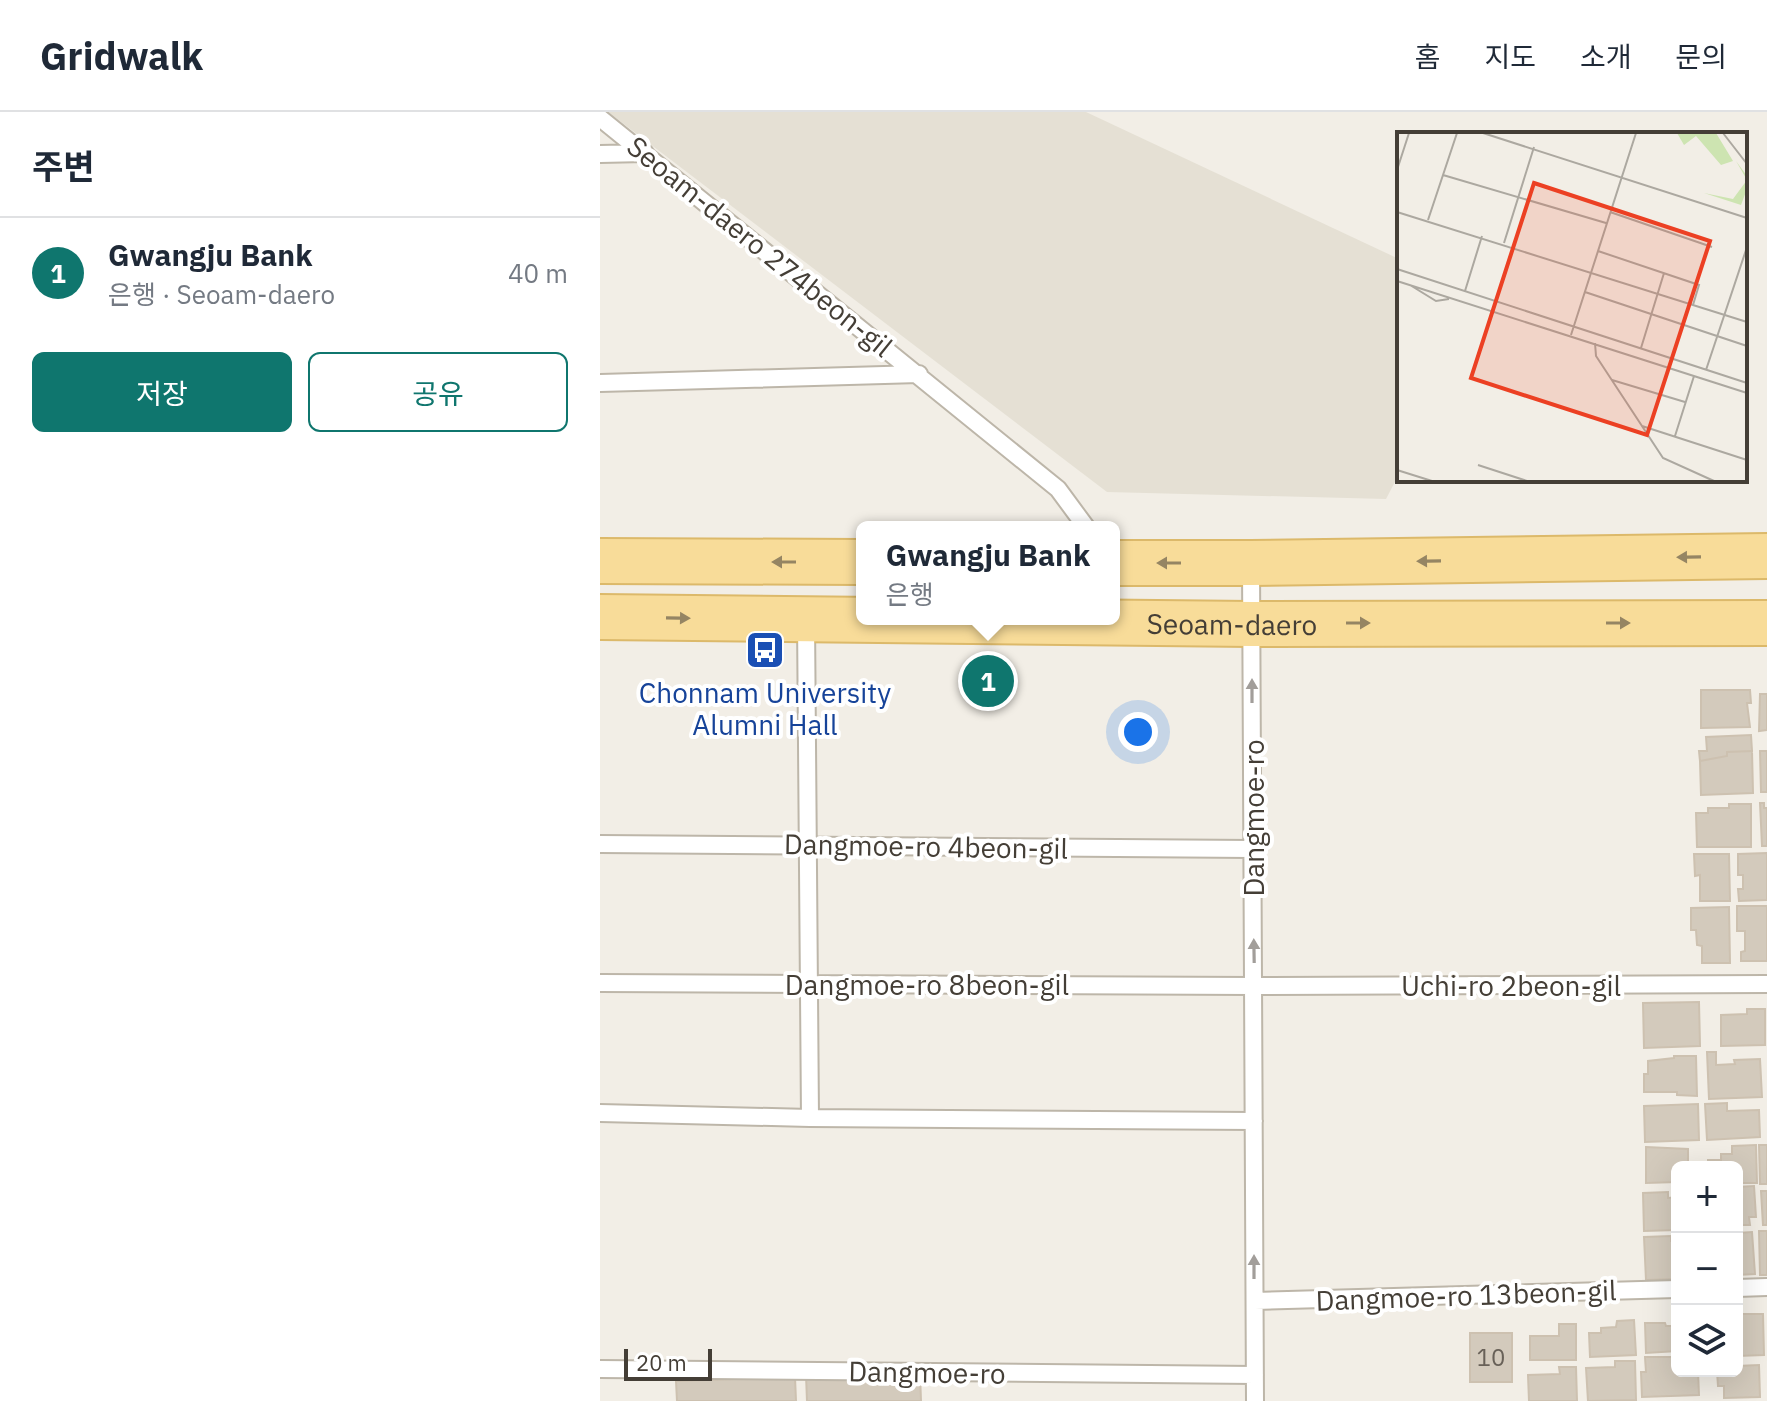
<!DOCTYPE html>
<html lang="ko">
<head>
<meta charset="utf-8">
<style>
  :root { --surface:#fff; --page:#f6f6f7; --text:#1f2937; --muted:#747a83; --line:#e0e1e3; --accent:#0f766e }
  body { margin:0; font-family:"IBM Plex Sans","Noto Sans KR",sans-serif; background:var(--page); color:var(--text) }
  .controls { position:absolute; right:24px; bottom:24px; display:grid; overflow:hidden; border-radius:12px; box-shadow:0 8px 32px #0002 }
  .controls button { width:72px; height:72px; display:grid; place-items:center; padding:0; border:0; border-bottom:2px solid var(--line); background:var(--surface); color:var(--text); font:40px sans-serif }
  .scale { position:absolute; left:24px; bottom:20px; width:88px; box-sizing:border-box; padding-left:8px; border:4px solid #443e36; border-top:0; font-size:22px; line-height:28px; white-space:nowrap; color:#443e36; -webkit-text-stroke:6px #fff; paint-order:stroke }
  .you { position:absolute; left:538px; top:620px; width:28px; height:28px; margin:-20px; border:6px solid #fff; border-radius:50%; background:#1a73e8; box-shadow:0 0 0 12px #1a73e833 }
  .badge { display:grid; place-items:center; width:52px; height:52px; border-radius:50%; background:var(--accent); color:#fff; font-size:26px; font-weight:700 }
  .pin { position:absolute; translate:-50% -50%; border:4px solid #fff; box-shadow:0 2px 8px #0006 }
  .popup { position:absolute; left:256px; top:409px; width:264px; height:104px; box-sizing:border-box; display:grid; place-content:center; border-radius:12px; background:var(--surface); filter:drop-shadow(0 2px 6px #0005); font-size:26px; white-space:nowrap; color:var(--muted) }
  .popup b { font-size:30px; color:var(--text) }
  .popup::after { content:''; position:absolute; left:50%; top:100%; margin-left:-16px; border:16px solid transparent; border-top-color:var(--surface) }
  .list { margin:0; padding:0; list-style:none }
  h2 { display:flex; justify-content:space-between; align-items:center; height:104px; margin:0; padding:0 32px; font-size:34px }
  h2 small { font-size:26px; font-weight:400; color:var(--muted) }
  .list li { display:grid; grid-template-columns:52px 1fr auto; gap:24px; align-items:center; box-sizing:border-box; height:112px; padding:0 32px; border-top:2px solid var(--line) }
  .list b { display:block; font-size:30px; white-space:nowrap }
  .list p { margin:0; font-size:26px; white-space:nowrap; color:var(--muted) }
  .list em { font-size:26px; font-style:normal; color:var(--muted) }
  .actions { display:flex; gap:16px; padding:24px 32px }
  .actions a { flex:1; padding:18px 0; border:2px solid var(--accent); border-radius:12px; text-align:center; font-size:28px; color:var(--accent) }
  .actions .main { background:var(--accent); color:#fff }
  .icon { flex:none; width:44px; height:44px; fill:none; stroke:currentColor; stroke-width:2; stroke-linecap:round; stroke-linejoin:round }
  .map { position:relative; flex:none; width:1167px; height:1289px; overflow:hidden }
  header { display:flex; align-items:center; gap:48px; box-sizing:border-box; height:112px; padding:0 40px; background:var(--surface); border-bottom:2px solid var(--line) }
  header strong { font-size:38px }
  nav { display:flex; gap:44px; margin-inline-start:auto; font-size:28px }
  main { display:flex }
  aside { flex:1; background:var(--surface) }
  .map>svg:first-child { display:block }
</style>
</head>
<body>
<header>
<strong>Gridwalk</strong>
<nav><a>홈</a><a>지도</a><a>소개</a><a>문의</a></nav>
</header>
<main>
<aside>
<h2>주변<small></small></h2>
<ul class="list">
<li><span class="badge">1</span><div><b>Gwangju Bank</b><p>은행 · Seoam-daero</p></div><em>40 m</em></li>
</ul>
<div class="actions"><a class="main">저장</a><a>공유</a></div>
</aside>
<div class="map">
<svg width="1167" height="1289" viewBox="0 0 1167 1289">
  <rect width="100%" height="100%" fill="#f2eee6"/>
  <path fill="#e5e0d4" d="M8,0H486L799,147V362L786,387L507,380Z"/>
  <path fill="#d3cabc" stroke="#cdc1b0" stroke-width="2" d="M1101,578H1150L1151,591H1147L1150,615L1101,616Z
    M1160,582H1167V618L1159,619Z
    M1151,623L1152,639L1127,640V644L1100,649L1099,639H1107L1106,625Z
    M1152,639L1153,681L1101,683L1100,649L1127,644V640Z
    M1160,639H1167V680H1161Z
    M1160,691H1164V696H1167V734H1162Z
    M1129,692H1151V735H1097L1096,701H1108V696H1129Z
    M1167,741V788L1139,789L1138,777H1143V763H1138V742Z
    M1094,742H1129L1130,789H1100V763L1095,764Z
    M1137,794H1167V849H1141V840L1145,839V819H1137Z
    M1129,795L1130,851H1102V834L1097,833L1096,818H1091V796Z
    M1099,890L1100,934L1044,936L1043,891Z
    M1147,897H1165V933L1121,934V903L1147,902Z
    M1107,940H1116V953L1135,952L1134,948L1160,947L1162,985L1109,987Z
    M1074,944H1096L1097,984L1077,983V980H1044V962H1048V949L1074,946Z
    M1127,991V999L1159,998L1160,1025L1107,1028L1105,992Z
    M1098,992L1099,1028L1045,1030L1044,994Z
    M1156,1033L1157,1071H1137V1055H1108V1048H1121V1042H1132V1034Z
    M1159,1033H1167V1072H1160Z
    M1046,1035L1088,1037V1055H1077V1070L1046,1071Z
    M1154,1074L1156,1105H1149L1150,1113H1137V1075Z
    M1161,1079H1167V1113H1163Z
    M1068,1080V1086L1077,1085V1118L1044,1119L1043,1081Z
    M1159,1119H1167V1163H1160Z
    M1152,1120L1155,1162L1137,1163V1121Z
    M1071,1124V1129H1077V1167L1046,1168L1044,1125Z
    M1142,1202H1163L1164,1243L1137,1244V1207H1142Z
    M1034,1208L1036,1243L990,1245L989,1221H1001V1216L1016,1215L1017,1209Z
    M1045,1211H1065L1066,1214H1077V1239L1046,1241Z
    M959,1212H976V1248H930V1224H959Z
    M870,1221H912V1270H870Z
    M1045,1245H1072V1253H1077V1259H1098L1099,1283L1042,1285L1041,1260H1046Z
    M1015,1249H1035L1036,1288L988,1289L986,1256L1015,1255Z
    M1159,1253L1160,1285L1124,1286V1274H1118L1117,1259H1137V1254Z
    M959,1255H976L977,1289H929L928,1263L960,1262Z
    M320,1261L321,1289H207L206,1263Z
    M195,1265L196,1289H77L76,1269Z"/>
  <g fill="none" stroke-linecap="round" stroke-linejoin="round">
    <g stroke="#bdb6a9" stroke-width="20">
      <path id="lane" d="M0,6L458,377L486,415
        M0,42L45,41
        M0,271L319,262
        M651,451L655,1289
        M206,507L210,1006
        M0,732L652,737
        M0,871L654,874L1167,872
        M0,1001L210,1006L654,1009
        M1137,1176L1167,1175
        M655,1189L1077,1177
        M0,1257L655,1263"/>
    </g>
    <g stroke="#dcb96a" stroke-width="48">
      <g id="primary">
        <path d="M0,449L262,450"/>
        <path d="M514,451H651L1167,444"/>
        <path id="s1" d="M0,505L651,512L1167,511"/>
      </g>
    </g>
    <use href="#lane" stroke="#fff" stroke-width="16"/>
    <use href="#primary" stroke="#f8dc99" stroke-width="44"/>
  </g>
  <defs><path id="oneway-solid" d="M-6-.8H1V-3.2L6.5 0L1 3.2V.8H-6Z" transform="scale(2)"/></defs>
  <g fill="#958563">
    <use href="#oneway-solid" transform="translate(1089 445) rotate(179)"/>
    <use href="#oneway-solid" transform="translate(829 449) rotate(179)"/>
    <use href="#oneway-solid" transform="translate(184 450) rotate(-180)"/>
    <use href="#oneway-solid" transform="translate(569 451) rotate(-180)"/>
    <use href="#oneway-solid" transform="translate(78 506) rotate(1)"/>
    <use href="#oneway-solid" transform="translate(758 511)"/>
    <use href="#oneway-solid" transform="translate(1018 511)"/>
  </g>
  <g fill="#a29e9a">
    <use href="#oneway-solid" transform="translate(652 579) rotate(-90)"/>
    <use href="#oneway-solid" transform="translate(654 839) rotate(-91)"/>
    <use href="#oneway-solid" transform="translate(654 1155) rotate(-90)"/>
  </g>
  <defs>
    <g id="bus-square" transform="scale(2)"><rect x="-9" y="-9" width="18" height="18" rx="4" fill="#1a4fb4" stroke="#fff"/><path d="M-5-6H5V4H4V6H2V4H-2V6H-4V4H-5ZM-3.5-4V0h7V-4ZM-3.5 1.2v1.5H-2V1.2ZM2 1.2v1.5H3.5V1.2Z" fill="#fff"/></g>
  </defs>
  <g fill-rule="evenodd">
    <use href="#bus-square" x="165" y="538"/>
  </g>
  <g text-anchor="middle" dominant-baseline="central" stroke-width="8" stroke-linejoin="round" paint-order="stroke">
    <g font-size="24" fill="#686158">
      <text x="891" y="1245">10</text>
    </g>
    <g font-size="28" fill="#443e36" stroke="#fff">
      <text transform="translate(160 134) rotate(39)">Seoam-daero 274beon-gil</text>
      <text stroke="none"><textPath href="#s1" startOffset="632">Seoam-daero</textPath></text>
      <text transform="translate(653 706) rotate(-90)">Dangmoe-ro</text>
      <text transform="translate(326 734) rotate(1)">Dangmoe-ro 4beon-gil</text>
      <text x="327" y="872">Dangmoe-ro 8beon-gil</text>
      <text x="911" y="873">Uchi-ro 2beon-gil</text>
      <text transform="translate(866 1183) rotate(-2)">Dangmoe-ro 13beon-gil</text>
      <text transform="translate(327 1260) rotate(1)">Dangmoe-ro</text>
    </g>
    <g font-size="28" fill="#164399" stroke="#fff">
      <text x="165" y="580">Chonnam University<tspan x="165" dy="32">Alumni Hall</tspan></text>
    </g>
  </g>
  <g transform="translate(797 20)">
    <rect width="350" height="350" fill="#f2eee6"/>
    <path d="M280,1H319L336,29L324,33L299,4L287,13ZM339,29L350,44V57L344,73L307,61L336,67L350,48Z" fill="#cde4b1"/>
    <path fill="none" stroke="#aca8a0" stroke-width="2" d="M86,1L350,86M326,1L350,32M0,38L12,1M46,43L209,91M0,80L350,190M213,80L315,115M31,88L60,1M107,111L137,15M201,119L302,153L296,173M0,137L350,251M0,149L350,261M13,153L39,169L52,167M68,159L85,104M188,160L350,214M174,203L239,1M198,211L199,224L266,326L317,349M244,216L267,141M309,238L350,115M215,248L288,270M245,294L350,328M278,304L297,244M81,333L130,349M0,338L35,349"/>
    <path fill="#ec4023" fill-opacity="0.15" stroke="#ec4023" stroke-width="4" d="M137,51L313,109L250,303L74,246Z"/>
    <rect width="350" height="350" fill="none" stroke="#443e36" stroke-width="4"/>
  </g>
</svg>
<div class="controls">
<button>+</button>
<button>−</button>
<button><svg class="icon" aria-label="layers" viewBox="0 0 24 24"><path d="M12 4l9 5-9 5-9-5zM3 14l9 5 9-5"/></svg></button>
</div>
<div class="scale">20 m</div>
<div class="you"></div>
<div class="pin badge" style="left:388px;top:569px">1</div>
<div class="popup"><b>Gwangju Bank</b>은행</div>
</div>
</main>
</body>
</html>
